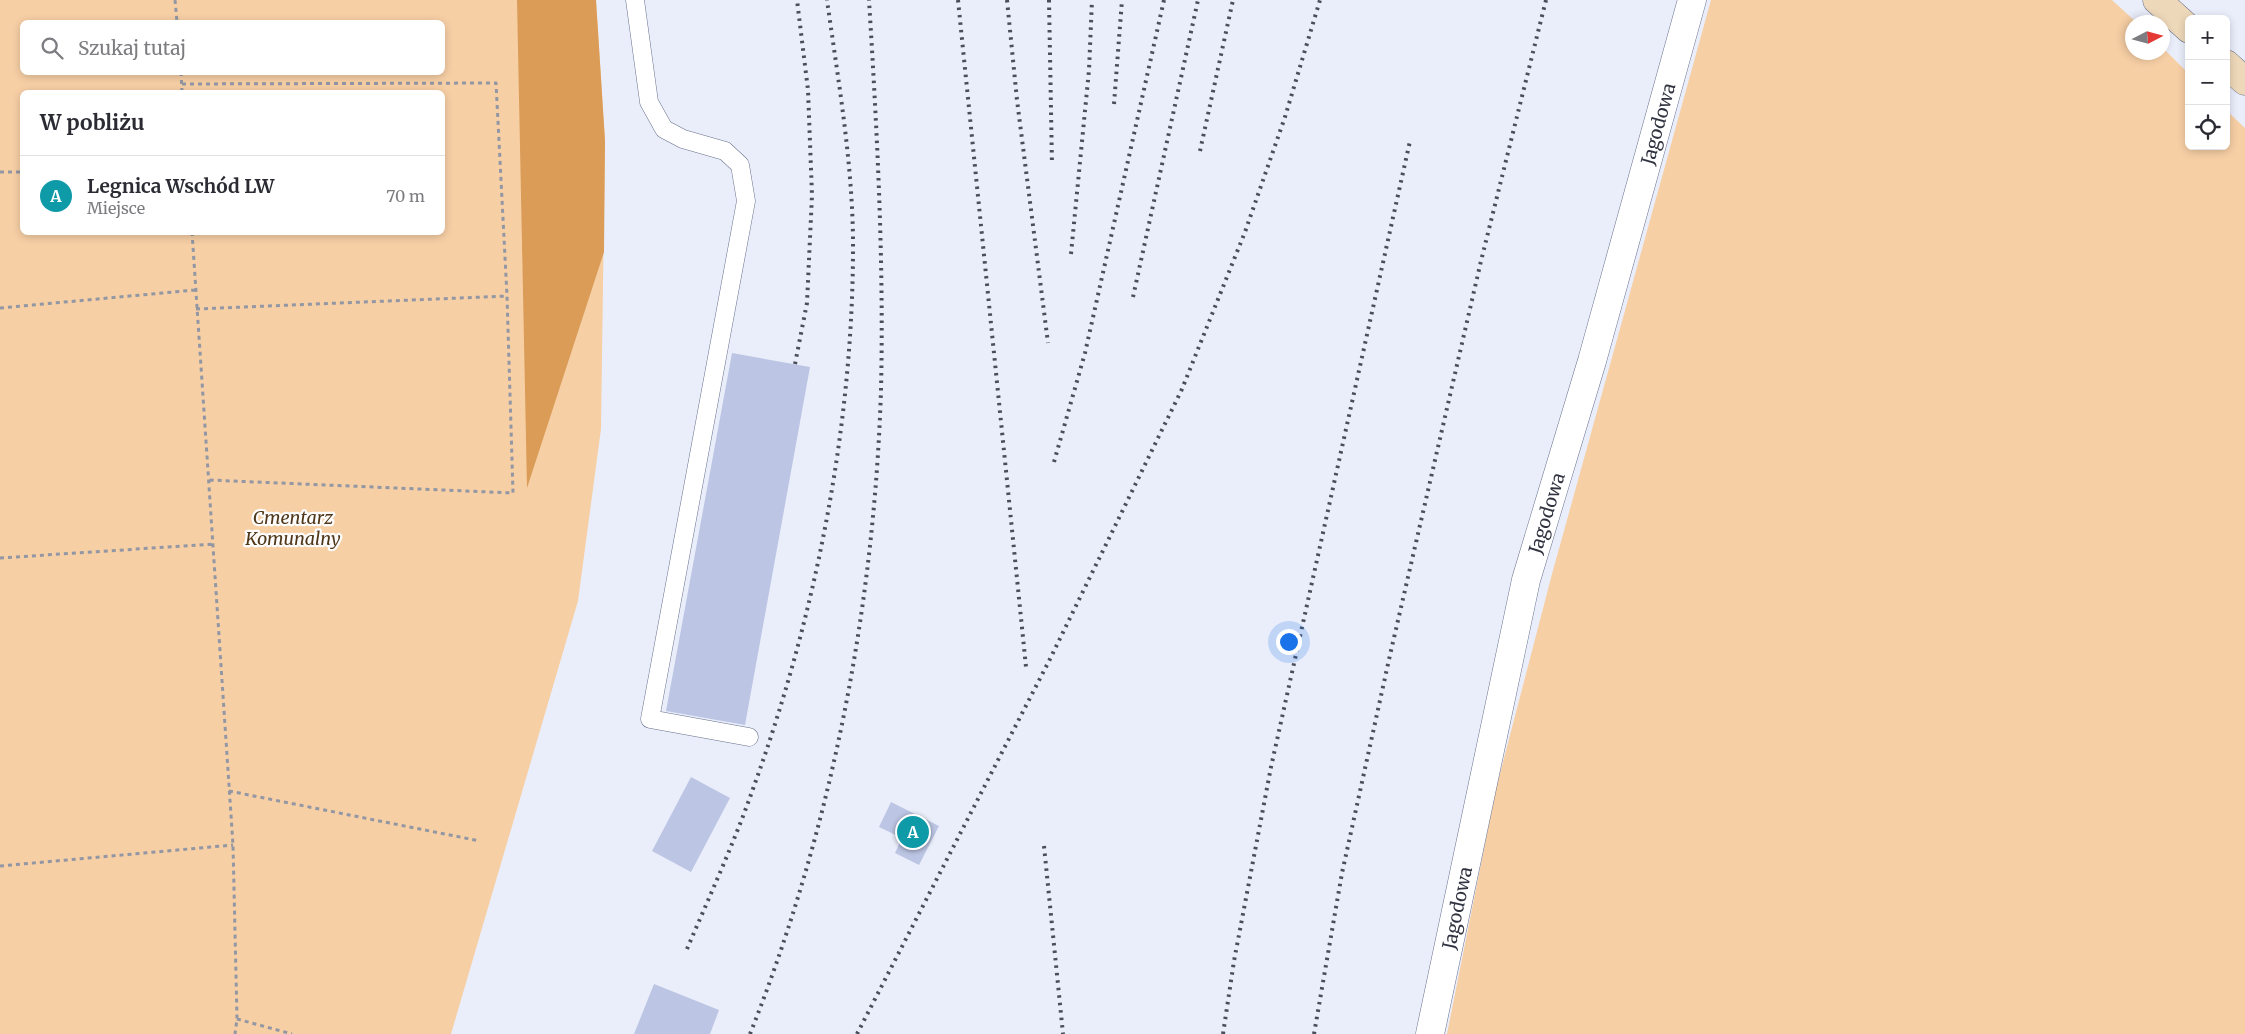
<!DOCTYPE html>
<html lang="pl">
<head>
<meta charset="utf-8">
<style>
  :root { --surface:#fff; --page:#f2f2f3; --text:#2b2b33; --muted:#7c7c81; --line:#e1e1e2; --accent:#2563eb }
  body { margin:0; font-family:Merriweather,serif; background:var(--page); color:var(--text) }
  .controls { position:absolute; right:15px; top:15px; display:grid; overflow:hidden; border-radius:8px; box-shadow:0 2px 8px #0003 }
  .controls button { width:45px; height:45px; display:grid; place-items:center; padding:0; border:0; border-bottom:1px solid var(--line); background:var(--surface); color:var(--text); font:25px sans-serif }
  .compass { position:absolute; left:2125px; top:15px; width:45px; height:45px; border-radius:50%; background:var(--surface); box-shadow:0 2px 8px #0003; rotate:84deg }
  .you { position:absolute; left:1288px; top:641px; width:18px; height:18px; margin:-12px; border:4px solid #fff; border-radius:50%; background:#1a73e8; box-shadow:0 0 0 8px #1a73e833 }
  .badge { display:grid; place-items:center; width:32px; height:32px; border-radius:50%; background:var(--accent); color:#fff; font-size:16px; font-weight:700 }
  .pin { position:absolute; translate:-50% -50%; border:2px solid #fff; box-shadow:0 1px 5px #0006 }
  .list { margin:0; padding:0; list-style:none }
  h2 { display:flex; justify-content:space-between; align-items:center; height:65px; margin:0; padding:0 20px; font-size:21px }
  h2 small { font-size:16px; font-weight:400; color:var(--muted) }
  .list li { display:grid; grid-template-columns:32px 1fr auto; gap:15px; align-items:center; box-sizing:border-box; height:80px; padding:0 20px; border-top:1px solid var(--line) }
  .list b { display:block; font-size:19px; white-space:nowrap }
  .list p { margin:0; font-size:16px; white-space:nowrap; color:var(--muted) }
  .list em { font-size:16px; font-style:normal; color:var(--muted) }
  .icon { flex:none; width:28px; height:28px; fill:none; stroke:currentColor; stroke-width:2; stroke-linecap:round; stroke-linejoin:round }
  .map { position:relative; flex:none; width:2245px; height:1034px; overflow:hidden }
  .search { position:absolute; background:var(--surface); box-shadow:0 2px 8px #0003; left:20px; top:20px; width:425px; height:55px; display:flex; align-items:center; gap:12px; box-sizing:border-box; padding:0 18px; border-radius:8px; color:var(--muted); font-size:19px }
  .panel { position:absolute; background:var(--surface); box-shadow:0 2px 8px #0003; left:20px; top:90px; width:425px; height:145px; border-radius:8px }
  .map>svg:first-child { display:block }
</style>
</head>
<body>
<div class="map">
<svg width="2245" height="1034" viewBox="0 0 2245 1034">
  <rect width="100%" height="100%" fill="#eaeefb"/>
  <path fill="#f7cfa5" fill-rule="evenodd" d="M0,0H596L605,141L601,429L578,601L451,1034H0ZM22,22H442V72H22ZM22,92H442V232H22Z
    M1711,0H2112L2136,22H2132V52H2162L2163,48L2189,74V146H2226V110L2245,128V1034H1447L1496,789L1552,574Z"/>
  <path fill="#da9c57" d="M517,0H596L605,141L604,252L527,488Z"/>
  <path fill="#bcc5e3" d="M732,353L810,367L745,725L666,711Z
    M691,777L730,798L691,872L652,851Z
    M891,802L939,826L919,865L895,853L902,838L879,827Z
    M654,984L719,1010L710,1034H634Z"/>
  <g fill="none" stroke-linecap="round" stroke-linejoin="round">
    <g stroke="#68708b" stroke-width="19">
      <path id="lane" d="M635,0L649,102L664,129L683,139L725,151L740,165L746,201L650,719L749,737"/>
    </g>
    <g stroke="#68708b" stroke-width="29">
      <g id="street">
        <path id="s1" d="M1430,1034L1526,580L1592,361L1692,0"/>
      </g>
    </g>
    <g stroke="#68708b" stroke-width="29">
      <path id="secondary" d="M2157,0L2189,29
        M2226,64L2245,81"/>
    </g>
    <path stroke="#9397a3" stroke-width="3" stroke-dasharray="4 4" stroke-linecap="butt" d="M175,0L177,22
      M181,72L182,92
      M182,84L496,83L507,296L513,493L209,480
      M0,172H22
      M192,232L233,845L237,1019L235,1034
      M0,308L195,290
      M196,309L507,296
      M0,558L214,544
      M229,791L480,841
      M0,866L233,845
      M237,1019L292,1034"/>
    <use href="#lane" stroke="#fff" stroke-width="18"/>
    <use href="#street" stroke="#fff" stroke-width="28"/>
    <use href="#secondary" stroke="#eed8ba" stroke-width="28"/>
    <path stroke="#4b4e5a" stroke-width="4" stroke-dasharray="2.5 5" stroke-linecap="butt" d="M958,0L1026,667
      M1007,0L1017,100L1048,343
      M1049,0L1052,165
      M1114,104L1122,0
      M1200,151L1233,0
      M1071,254L1089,70L1092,0
      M1133,297L1198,0
      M795,364L807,303L812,195L808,90L797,0
      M1054,462L1085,353L1164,0
      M1044,846L1063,1034
      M687,949C710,895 735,841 754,786C816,614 854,422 853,239C852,159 838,79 827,0
      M750,1034C831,830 874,610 881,390C884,260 877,130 869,0
      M857,1034L1049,661L1182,389L1245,232L1285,117L1320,0
      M1223,1034L1234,961L1271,767L1410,141
      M1314,1034L1342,873L1390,655L1481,261L1546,0"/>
  </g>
  <g text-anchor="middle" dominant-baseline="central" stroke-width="4.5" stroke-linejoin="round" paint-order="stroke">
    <g font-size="18" fill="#313440" stroke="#fcfcfc">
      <text stroke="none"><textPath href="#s1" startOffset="939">Jagodowa</textPath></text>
      <text stroke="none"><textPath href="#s1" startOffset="534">Jagodowa</textPath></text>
      <text stroke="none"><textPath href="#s1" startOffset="129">Jagodowa</textPath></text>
    </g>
    <g font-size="18" font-style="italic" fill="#503619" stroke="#fcfcfc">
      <text x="293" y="517">Cmentarz<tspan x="293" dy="21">Komunalny</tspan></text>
    </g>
  </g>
</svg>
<div class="controls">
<button>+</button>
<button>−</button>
<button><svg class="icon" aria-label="locate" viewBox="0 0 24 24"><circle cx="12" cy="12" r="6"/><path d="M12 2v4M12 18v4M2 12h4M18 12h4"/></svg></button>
</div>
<svg class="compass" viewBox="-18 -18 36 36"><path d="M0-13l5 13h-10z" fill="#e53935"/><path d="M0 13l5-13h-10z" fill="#7c7c81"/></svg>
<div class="you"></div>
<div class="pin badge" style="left:913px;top:832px;background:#0f9aa8">A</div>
<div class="search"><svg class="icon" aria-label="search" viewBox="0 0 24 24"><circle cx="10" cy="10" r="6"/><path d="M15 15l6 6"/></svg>Szukaj tutaj</div>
<section class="panel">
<h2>W pobliżu<small></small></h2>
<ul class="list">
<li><span class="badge" style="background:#0f9aa8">A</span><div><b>Legnica Wschód LW</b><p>Miejsce</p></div><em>70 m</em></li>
</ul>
</section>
</div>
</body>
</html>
